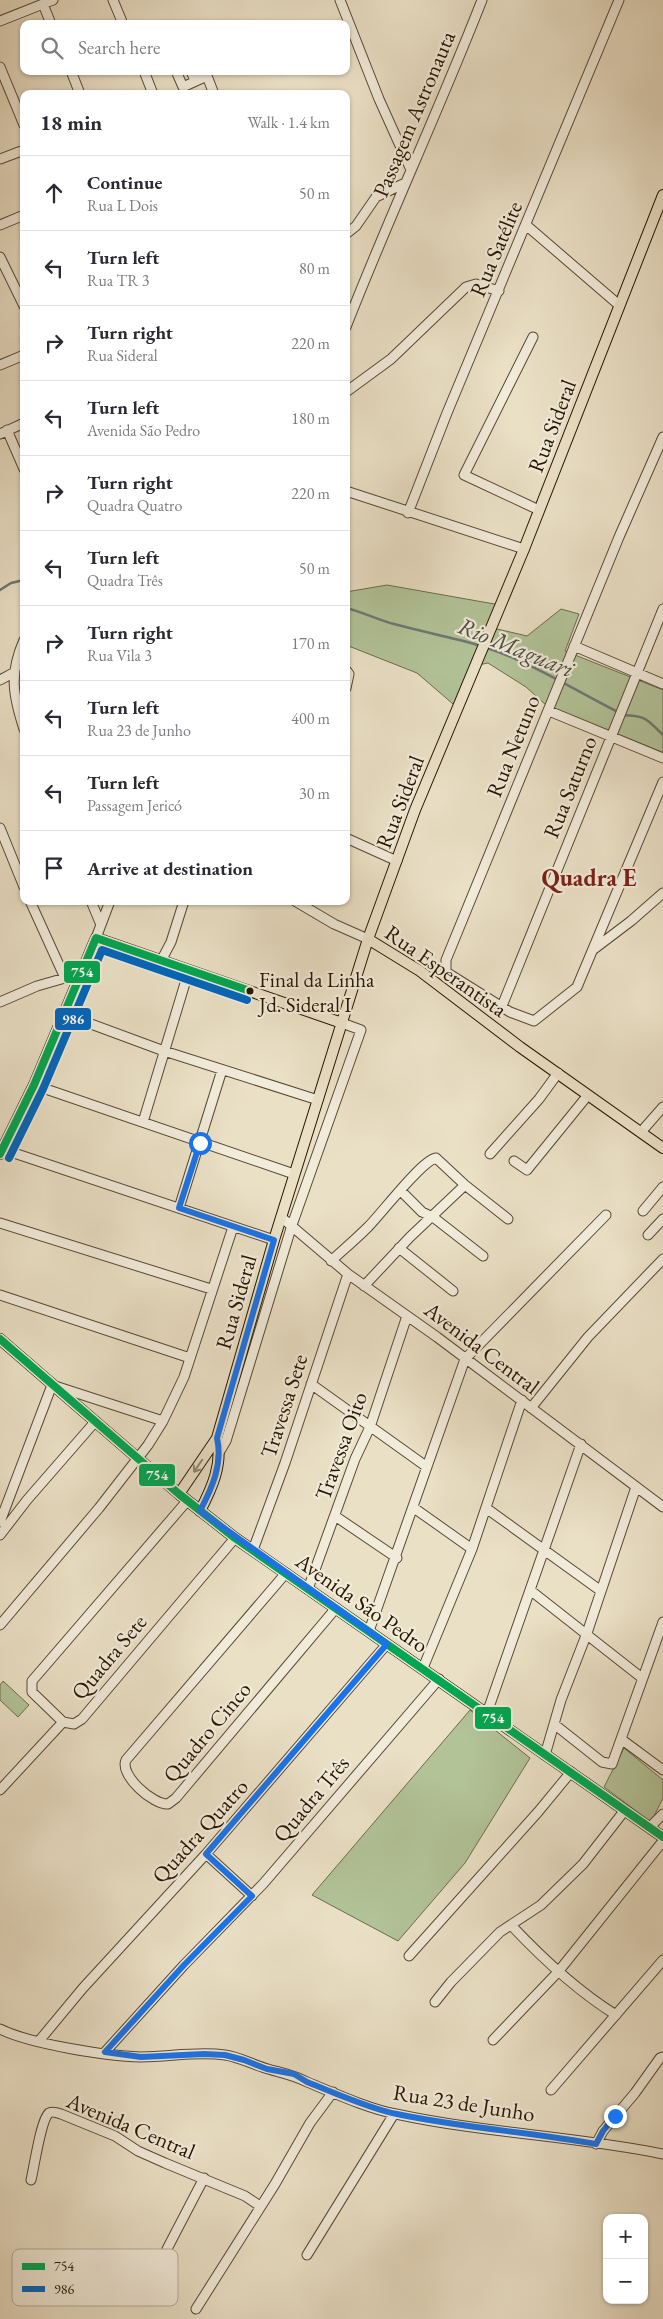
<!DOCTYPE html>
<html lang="en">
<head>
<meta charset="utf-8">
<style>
  :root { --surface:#fff; --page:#f2f2f3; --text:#2b2b33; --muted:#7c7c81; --line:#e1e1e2 }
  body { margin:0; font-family:"EB Garamond",serif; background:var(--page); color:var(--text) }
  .controls { position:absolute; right:15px; bottom:15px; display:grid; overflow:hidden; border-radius:10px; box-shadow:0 1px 4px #0004 }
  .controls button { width:45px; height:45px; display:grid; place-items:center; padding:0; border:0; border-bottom:1px solid var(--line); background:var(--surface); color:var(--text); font:25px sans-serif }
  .stop { position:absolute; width:15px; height:15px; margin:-11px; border:4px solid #1a73e8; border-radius:50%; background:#fff }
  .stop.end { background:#1a73e8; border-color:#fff; box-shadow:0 1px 5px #0008 }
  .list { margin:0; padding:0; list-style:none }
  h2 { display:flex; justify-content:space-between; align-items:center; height:65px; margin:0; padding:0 20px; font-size:21px }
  h2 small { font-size:16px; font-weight:400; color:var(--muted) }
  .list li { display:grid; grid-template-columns:32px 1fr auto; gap:15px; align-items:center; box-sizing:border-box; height:75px; padding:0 20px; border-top:1px solid var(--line) }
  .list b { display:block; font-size:19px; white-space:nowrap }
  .list p { margin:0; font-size:16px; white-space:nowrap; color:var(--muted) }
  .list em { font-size:16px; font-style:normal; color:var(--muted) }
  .icon { flex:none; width:28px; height:28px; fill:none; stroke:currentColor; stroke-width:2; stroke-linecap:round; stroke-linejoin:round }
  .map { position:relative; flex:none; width:663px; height:2319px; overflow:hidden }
  .search { position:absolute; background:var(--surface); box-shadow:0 1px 4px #0004; left:20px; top:20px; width:330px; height:55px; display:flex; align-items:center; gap:12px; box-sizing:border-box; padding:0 18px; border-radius:10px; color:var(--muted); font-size:19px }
  .panel { position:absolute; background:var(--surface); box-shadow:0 1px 4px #0004; left:20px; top:90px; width:330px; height:815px; border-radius:10px }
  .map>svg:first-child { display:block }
</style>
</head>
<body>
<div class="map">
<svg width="663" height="2319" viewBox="0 0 663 2319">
  <rect width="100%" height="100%" fill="#eae0c6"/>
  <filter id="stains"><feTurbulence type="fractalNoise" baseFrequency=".004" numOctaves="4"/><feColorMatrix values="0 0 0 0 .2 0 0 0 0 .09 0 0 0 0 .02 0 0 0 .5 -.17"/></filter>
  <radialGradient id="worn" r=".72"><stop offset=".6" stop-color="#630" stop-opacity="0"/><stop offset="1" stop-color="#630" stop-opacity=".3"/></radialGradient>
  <path fill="#b2c398" stroke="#6c6c4c" d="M387,585L500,605L493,628L527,636L561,609L579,614L565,651L663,690V753L611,736L546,705L526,687L488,663L478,665L460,710L417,673L346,645V592Z
    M3,1681L29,1705L18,1717L0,1700V1685Z
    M470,1710L530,1758L465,1863L398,1941L312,1895Z
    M624,1748L663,1780V1798L651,1822L604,1787Z"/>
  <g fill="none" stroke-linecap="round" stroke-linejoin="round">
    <path stroke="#6e7874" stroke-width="2.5" d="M0,590L11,583L24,580
      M346,608C363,612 378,620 394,624C423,632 452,637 481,646
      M487,648C531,662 576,691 618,712
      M623,715C648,716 647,720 663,735"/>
    <g stroke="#584832" stroke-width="11">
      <path id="minor" d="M113,0L123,24
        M340,0L379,99L411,170
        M43,4L51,24
        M0,21L53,0
        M0,67L24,125
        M71,71L80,94
        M144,71L153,94
        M176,71L183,87L207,76L214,94
        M191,71L195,81
        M0,159L24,150
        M0,225L24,215
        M526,225L619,305
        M346,234L356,226L376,197L405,183
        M0,257L24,306
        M346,327C389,217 439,110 482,0
        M533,337L464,475L539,510
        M0,365L24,355
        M346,392L391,359L466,287L476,284L499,291
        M7,430L24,469
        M0,434L24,423
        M663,437L619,537L446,960V972L510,1012L534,1021L577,987L663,782
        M346,491L524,549
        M408,513L447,413L619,0
        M24,640C9,674 13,695 24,729
        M574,646L663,684
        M346,670L349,674L346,688
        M0,680L13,673
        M549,711L663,758
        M0,828L24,887
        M346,838L397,861
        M30,901L65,978
        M91,901L101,925
        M295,901L334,924L368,939
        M96,938L110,901
        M594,949L631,921L663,893
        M161,961L171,942L184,901
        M0,1002L37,986L65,978L77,982
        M502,1006L663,609
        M64,1014L164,1051L318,1100
        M34,1085L294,1174
        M143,1122L189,970
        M641,1132L663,1107
        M2,1149L274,1240
        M490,1154L539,1099L558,1073
        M514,1161L527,1170L588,1095
        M401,1191L422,1212L433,1217L483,1256
        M179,1208L222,1070
        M643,1211L663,1187
        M281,1217L348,1274L437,1337L663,1507
        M0,1223L211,1289
        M648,1235L663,1219
        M399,1248L453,1291
        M331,1261C343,1250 356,1239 368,1227C382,1213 421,1161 436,1158L465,1185L508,1219
        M364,1286L410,1237L465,1185
        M0,1295L190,1358
        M311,1384L427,1467
        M531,1408L588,1337L663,1259
        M220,1451L226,1441L292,1225L361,1030L342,1023
        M187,1501L32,1681V1692L63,1722L74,1724L82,1719L235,1538
        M414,1508L472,1549
        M486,1508L601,1591
        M335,1516L397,1558
        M0,1522L52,1385L163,1421
        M0,1535L27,1500L94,1423
        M253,1550L285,1463L348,1274
        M286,1573L126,1760C119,1775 153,1805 168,1804L176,1798L336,1608
        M308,1589L355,1459L370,1427L407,1316
        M530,1590L642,1678
        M0,1625L99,1508L148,1445L163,1421L184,1377L233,1227
        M369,1631L465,1359L606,1215
        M423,1668L472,1549L522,1400
        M487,1713L581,1444
        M554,1724L602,1762L612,1764L663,1622
        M621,1739L663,1770
        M545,1755L561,1700L587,1633L636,1487
        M0,1790L63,1722
        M650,1827L663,1814
        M206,1854L252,1896
        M511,1925C543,1959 576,1990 616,2015
        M409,1956L538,1812L571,1772
        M435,2002L451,1982L500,1932L541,1905L583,1864L625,1810
        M0,2029C30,2044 106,2056 141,2057C169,2057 197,2051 225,2055C240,2057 253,2065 268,2069C282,2073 294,2075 307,2082C334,2093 369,2109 396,2114C484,2133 575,2136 663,2154
        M493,2040L558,1972L663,1841
        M39,2041L83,1988L206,1854L387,1644
        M105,2052L184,1965L263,1884L439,1679
        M551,2090L663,1960
        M596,2144L603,2131L635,2093L660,2058L663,2057
        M31,2180C34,2168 41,2119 49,2113C52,2111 58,2113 61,2114L115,2136L138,2151L165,2163L245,2196L260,2206
        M167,2249L204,2178
        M307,2255L394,2114
        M196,2309L275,2184L310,2123L333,2092"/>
    </g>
    <g stroke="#271601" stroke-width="12">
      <path id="major" d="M368,939L420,971L520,1047L663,1148
        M0,1154L34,1085L96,938L342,1023
        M0,1339L179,1494L235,1538L663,1837
        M179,1494L217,1438L274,1240L368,939L415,810L524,549L663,195
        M200,1511C212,1488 223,1464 217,1438"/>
    </g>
    <use href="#minor" stroke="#f1ebda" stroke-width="9"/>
    <use href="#major" stroke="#eae0c6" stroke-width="10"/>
    <g stroke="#f1ebda" stroke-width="11">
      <path id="bus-1" d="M0,1154L34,1085L96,938L250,991
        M0,1339L179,1494L235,1538L663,1837"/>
    </g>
    <g stroke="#f1ebda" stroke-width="11">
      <path id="bus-2" d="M9,1158L43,1089L102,950L247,1000"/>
    </g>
    <use href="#bus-1" stroke="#00a651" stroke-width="8"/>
    <use href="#bus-2" stroke="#0065bd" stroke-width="8"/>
  </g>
  <defs><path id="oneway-shaft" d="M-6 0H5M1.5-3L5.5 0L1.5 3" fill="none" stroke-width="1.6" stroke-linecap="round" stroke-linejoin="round" transform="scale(1.25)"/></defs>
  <use stroke="#92856d" href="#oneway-shaft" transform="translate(198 1466) rotate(124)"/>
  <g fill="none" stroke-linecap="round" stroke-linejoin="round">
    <path stroke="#1a73e8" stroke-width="6" d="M200,1143L179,1208L274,1240L217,1438C223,1464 212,1488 200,1511L387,1644L206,1854L252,1896L184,1965L105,2052L141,2057L204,2054L225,2055L244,2060L267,2069L294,2074L307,2082C333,2092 370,2109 397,2114C463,2128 530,2132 596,2144L603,2131L615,2116"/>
  </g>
  <circle fill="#271601" stroke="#f1ebda" stroke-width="2" cx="250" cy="991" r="4.5"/>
  <g text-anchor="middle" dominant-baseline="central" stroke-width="4.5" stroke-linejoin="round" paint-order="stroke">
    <g font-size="21" fill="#271601" stroke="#f1ebda" text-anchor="start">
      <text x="259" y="979">Final da Linha<tspan x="259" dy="25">Jd. Sideral I</tspan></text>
    </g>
    <g font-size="22" fill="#271601" stroke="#f1ebda">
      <text transform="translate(414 114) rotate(-67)">Passagem Astronauta</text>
      <text transform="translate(496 249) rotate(-67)">Rua Satélite</text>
      <text transform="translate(552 426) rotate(-69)">Rua Sideral</text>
      <text transform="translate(513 746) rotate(-68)">Rua Netuno</text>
      <text transform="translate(570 787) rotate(-68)">Rua Saturno</text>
      <text transform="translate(400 802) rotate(-69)">Rua Sideral</text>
      <text transform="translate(446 971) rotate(35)">Rua Esperantista</text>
      <text transform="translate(236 1302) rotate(-74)">Rua Sideral</text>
      <text transform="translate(482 1348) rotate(37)">Avenida Central</text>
      <text transform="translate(284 1406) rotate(-72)">Travessa Sete</text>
      <text transform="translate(341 1446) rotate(-70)">Travessa Oito</text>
      <text transform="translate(362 1603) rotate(35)">Avenida São Pedro</text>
      <text transform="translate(109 1657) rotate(-50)">Quadra Sete</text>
      <text transform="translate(207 1732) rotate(-50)">Quadro Cinco</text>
      <text transform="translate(311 1799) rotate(-50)">Quadra Três</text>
      <text transform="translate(200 1831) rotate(-48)">Quadra Quatro</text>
      <text transform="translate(464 2103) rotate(9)">Rua 23 de Junho</text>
      <text transform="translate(131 2126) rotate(23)">Avenida Central</text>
    </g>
    <g font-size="24" font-style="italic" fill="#514f44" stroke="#f1ebda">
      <text transform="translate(516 647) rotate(22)">Rio Maguari</text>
    </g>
    <g font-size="24" font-weight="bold" fill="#7a1f14" stroke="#f1ebda">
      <text x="589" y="877">Quadra E</text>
    </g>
  </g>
  <rect x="12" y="2249" width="166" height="57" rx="8" fill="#f1ebda" stroke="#b4ab99" stroke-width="1"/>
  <rect x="22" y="2263" width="23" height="7" fill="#00a651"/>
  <rect x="22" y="2286" width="23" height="6" fill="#0065bd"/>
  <g font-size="14" fill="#271601">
    <text x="54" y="2271">754</text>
    <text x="54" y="2294">986</text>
  </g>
  <g stroke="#f1ebda" stroke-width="2">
    <rect x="63" y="960" width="38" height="24" rx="5" fill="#00a651"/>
    <rect x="54" y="1007" width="38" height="24" rx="5" fill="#0065bd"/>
    <rect x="138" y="1463" width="38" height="24" rx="5" fill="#00a651"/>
    <rect x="474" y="1706" width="38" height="24" rx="5" fill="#00a651"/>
  </g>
  <g font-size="14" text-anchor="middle" font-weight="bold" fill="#fff">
    <text x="82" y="977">754</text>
    <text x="73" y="1024">986</text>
    <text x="157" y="1480">754</text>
    <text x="493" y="1723">754</text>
  </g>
  <rect width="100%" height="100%" filter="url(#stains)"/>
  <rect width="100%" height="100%" fill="url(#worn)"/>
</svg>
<div class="controls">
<button>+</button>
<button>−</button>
</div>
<div class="stop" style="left:200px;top:1143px"></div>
<div class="stop end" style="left:615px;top:2116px"></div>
<div class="search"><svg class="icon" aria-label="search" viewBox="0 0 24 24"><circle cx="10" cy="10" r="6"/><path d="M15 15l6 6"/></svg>Search here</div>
<section class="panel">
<h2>18 min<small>Walk · 1.4 km</small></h2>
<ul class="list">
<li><svg class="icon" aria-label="ahead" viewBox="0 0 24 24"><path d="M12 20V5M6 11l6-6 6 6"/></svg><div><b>Continue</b><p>Rua L Dois</p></div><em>50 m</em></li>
<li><svg class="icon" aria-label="left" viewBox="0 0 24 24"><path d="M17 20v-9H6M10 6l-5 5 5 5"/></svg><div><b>Turn left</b><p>Rua TR 3</p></div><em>80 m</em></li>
<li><svg class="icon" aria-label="right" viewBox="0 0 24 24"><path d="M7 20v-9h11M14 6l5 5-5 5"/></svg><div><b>Turn right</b><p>Rua Sideral</p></div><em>220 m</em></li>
<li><svg class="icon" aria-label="left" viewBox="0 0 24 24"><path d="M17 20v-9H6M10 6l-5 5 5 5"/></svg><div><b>Turn left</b><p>Avenida São Pedro</p></div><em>180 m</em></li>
<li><svg class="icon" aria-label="right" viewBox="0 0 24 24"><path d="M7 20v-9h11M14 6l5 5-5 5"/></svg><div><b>Turn right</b><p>Quadra Quatro</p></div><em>220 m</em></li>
<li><svg class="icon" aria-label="left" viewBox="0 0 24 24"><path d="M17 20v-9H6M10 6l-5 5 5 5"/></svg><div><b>Turn left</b><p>Quadra Três</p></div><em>50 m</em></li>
<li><svg class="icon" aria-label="right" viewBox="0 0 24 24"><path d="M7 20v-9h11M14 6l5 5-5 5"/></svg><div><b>Turn right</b><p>Rua Vila 3</p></div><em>170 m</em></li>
<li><svg class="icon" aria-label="left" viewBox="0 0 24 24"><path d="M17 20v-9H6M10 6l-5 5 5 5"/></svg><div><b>Turn left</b><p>Rua 23 de Junho</p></div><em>400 m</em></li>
<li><svg class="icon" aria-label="left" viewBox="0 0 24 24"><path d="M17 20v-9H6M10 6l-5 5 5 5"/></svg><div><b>Turn left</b><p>Passagem Jericó</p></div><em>30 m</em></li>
<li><svg class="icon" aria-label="arrive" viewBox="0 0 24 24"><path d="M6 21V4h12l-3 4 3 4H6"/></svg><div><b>Arrive at destination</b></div></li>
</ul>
</section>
</div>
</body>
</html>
